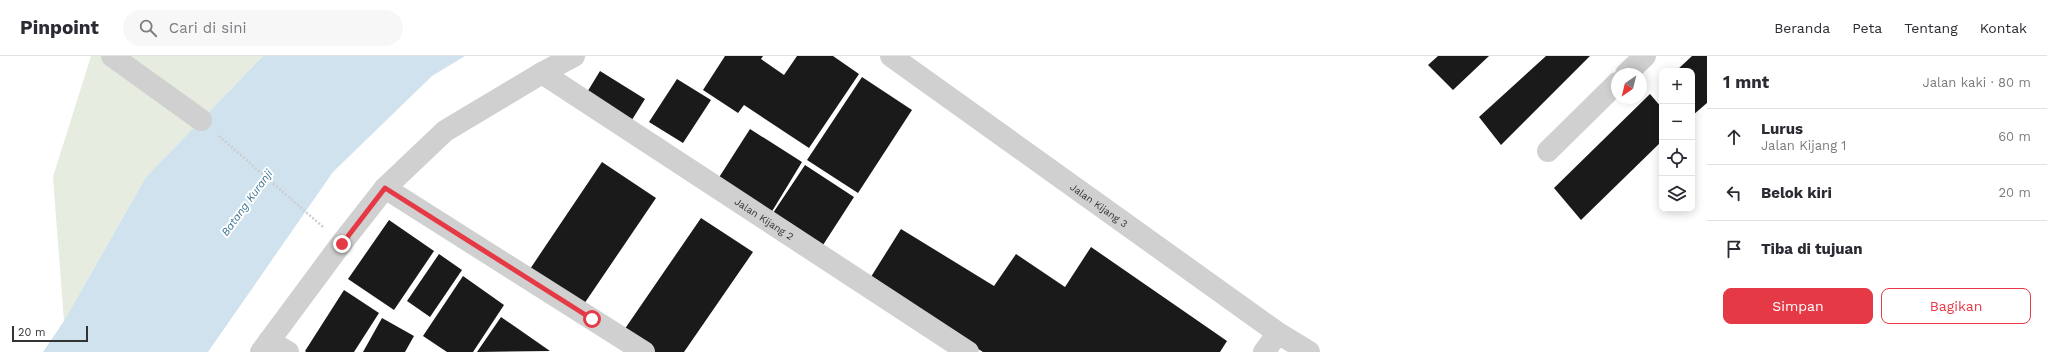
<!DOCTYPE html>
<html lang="id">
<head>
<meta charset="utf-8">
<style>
  :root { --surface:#fff; --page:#f7f7f7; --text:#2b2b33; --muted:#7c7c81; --line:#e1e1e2; --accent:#e63946 }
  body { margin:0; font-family:"Work Sans",sans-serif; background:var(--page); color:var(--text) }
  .controls { position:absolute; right:12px; top:12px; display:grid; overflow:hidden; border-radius:8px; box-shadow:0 2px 10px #0003 }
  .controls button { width:36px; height:36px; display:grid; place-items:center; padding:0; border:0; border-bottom:1px solid var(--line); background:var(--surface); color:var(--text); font:20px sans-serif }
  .compass { position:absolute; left:1611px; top:12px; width:36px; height:36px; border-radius:50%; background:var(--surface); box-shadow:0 2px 10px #0003; rotate:215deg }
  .scale { position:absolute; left:12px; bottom:10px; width:76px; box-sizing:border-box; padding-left:4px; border:2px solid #333; border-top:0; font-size:11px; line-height:14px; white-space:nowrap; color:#333; -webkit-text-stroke:3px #fff; paint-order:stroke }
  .stop { position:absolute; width:12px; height:12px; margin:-9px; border:3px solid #e63946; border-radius:50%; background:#fff }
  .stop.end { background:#e63946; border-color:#fff; box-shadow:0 1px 4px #0008 }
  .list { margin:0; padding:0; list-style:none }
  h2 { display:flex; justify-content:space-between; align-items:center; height:52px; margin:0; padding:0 16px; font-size:17px }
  h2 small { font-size:13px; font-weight:400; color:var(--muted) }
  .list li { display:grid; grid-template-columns:26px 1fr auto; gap:12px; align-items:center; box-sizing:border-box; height:56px; padding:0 16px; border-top:1px solid var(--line) }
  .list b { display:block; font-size:15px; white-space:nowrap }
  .list p { margin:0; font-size:13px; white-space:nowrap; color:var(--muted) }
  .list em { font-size:13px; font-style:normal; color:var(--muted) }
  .actions { display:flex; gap:8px; padding:12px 16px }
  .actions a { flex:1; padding:9px 0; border:1px solid var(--accent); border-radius:8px; text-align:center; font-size:14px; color:var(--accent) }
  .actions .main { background:var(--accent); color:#fff }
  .icon { flex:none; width:22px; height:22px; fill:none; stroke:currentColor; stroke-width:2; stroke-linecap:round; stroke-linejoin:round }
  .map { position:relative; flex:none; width:1707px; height:296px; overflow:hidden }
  header { display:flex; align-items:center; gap:24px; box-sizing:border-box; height:56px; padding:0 20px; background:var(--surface); border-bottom:1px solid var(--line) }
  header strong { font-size:19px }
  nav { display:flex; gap:22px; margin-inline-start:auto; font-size:14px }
  .search { width:280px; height:36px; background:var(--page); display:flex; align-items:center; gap:10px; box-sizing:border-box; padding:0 14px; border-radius:22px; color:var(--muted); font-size:15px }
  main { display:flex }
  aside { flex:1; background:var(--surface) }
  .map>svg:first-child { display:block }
</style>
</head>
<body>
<header>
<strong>Pinpoint</strong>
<div class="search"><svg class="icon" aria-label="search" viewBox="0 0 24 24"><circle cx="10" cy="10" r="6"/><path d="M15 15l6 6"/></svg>Cari di sini</div>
<nav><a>Beranda</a><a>Peta</a><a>Tentang</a><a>Kontak</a></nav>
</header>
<main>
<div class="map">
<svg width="1707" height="296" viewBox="0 0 1707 296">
  <rect width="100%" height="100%" fill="#fff"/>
  <path fill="#e6ecdf" d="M91,0H263L146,121L64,265L53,121Z"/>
  <path fill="#cfe2ee" d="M263,0H465L432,20L333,116L208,296H43L64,265L146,121Z"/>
  <path fill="#1a1a1a" d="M725,0H763L761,3L784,19L797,0H833L859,18L809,92L744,49L738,57L703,34Z
    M1438,0H1489L1453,34L1428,9Z
    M1546,0H1590L1501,89L1479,61Z
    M1692,0H1707V47L1693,59L1692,15H1676Z
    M600,15L645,43L630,67L586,38Z
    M862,21L912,54L858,137L807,104Z
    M677,23L711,44L683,87L649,66Z
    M1650,38L1662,52V85L1581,164L1554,132Z
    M750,73L802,106L771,157L718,123Z
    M602,106L656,142L582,251L528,216Z
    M805,109L854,141L823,189L773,157Z
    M701,162L753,196L684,296H650L622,277Z
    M389,164L434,195L394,254L348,223Z
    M901,173L994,230L1016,198L1065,231L1091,191L1227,285L1220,296H983L869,224Z
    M439,198L462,214L430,261L407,245Z
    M463,220L504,249L473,296H447L423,280Z
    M344,234L379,257L354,296H306L305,295Z
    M501,261L550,295L477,296Z
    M382,262L414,280L405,296H363Z"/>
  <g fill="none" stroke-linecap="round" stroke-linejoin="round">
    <path stroke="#cdcdcd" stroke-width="2.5" stroke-dasharray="2 2" stroke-linecap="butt" d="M219,80L323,171"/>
    <g stroke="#d0d0d0" stroke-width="22">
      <path d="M112,0L201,64"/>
      <path id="s1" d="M574,0L542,17L968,296"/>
      <path id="s2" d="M891,0L1278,277L1309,296"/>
      <path d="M1626,18L1645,0"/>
      <path d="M1548,95L1617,27"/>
      <path d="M385,132L644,296"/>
      <path d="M269,285L288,296"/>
      <path d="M261,296L341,188L385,132L445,75L542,17"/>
      <path d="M1264,296L1278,277"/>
    </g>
  </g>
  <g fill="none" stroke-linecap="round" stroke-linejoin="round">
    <path stroke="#e63946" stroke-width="5" d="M342,188L385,132L592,263"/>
  </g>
  <g text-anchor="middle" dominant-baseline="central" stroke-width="4" stroke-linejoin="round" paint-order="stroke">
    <g font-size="10" fill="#333" stroke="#fff">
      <text stroke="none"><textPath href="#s2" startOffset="256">Jalan Kijang 3</textPath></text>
      <text stroke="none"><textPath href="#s1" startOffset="302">Jalan Kijang 2</textPath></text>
    </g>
    <g font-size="11" font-style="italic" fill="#3f7597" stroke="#fff">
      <text transform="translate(247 147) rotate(-54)">Batang Kuranji</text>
    </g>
  </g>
</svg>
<div class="controls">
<button>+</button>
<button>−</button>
<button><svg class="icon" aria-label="locate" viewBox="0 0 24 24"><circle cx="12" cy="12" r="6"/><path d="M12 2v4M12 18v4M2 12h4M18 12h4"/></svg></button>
<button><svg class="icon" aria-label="layers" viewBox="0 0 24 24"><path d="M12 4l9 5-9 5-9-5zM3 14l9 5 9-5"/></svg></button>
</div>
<svg class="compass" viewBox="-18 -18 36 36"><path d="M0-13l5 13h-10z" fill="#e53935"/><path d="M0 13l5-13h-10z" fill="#7c7c81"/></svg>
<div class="scale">20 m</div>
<div class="stop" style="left:592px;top:263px"></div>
<div class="stop end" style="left:342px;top:188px"></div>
</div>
<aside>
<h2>1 mnt<small>Jalan kaki · 80 m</small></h2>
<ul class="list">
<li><svg class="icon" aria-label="ahead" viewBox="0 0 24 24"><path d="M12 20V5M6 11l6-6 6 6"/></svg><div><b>Lurus</b><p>Jalan Kijang 1</p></div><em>60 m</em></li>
<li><svg class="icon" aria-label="left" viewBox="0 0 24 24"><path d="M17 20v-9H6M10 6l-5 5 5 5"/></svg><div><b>Belok kiri</b></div><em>20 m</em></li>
<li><svg class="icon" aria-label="arrive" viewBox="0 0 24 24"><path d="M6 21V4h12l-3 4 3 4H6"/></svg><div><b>Tiba di tujuan</b></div></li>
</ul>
<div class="actions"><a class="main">Simpan</a><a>Bagikan</a></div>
</aside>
</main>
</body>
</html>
